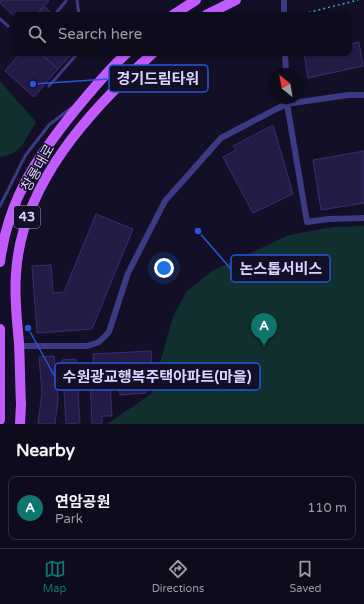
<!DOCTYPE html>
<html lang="en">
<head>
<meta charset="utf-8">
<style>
  :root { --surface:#0e0b1c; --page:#1c1929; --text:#f1f3f6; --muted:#9b9ba3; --line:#2e2b3b; --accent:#0f766e }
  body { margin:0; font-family:"Varela Round","Noto Sans KR",sans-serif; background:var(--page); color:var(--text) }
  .compass { position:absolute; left:268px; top:68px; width:36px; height:36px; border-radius:50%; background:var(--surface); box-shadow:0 1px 3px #0004; rotate:329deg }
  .you { position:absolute; left:164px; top:268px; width:14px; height:14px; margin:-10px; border:3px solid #fff; border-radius:50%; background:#1a73e8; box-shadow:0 0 0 6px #1a73e833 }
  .badge { display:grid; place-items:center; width:26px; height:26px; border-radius:50%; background:var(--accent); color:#fff; font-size:13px; font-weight:700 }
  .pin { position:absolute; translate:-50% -33px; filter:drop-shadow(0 1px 2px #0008) }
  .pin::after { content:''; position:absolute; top:21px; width:14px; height:12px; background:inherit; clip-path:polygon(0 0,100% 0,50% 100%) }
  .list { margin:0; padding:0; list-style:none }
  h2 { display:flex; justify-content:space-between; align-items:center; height:52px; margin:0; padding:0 16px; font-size:17px }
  h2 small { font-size:13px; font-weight:400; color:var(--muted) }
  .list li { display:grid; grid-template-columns:26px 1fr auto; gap:12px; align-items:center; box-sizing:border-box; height:64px; margin:0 8px 8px; padding:0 8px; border:1px solid var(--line); border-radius:8px }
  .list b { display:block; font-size:15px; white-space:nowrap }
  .list p { margin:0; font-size:13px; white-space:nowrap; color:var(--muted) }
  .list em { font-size:13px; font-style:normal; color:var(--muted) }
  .icon { flex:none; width:22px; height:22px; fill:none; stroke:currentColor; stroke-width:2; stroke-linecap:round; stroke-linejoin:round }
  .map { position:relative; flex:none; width:364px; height:424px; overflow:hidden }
  .search { position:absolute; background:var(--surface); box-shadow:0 1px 3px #0004; left:12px; right:12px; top:12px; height:44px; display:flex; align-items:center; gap:10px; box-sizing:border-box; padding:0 14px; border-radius:8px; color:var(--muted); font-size:15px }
  .sheet { height:124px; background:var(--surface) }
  nav { display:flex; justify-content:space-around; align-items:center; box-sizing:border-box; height:56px; border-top:1px solid var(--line); background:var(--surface); font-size:11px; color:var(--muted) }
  nav a { display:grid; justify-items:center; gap:2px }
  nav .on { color:var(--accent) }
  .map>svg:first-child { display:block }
</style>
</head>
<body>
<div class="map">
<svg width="364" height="424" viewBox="0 0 364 424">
  <rect width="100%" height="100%" fill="#130f26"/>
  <path fill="#12302f" d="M0,81L36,122C25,139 22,155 0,157Z
    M364,226V424H107L151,394L173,317L186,292L212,271L289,235L333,227Z"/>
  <path fill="#241b47" stroke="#3b2d73" d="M1,0H47L49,1L36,15H15V17L0,3Z
    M44,6L54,15H36Z
    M359,42L363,66L308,78L304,53H349V44Z
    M20,53H40L58,69L34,97L5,71Z
    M40,53H73L58,69Z
    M273,125L293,194L253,213L223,157L236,150L233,146Z
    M364,151V203L321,210L313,160Z
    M96,214L133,229L92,329L37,333L32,266L51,265L53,293L64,292Z
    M151,351L153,380L146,381V393L120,395L119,380L110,381L112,416H102V424H92L90,379L94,377L93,354Z
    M54,356L58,399L55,424H38L42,392L39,357Z
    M76,359L80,423L66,424L62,360Z"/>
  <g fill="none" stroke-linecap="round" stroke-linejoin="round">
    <path stroke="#2fb8b0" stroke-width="1.5" stroke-dasharray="2 3" stroke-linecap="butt" d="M299,15L358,0"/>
    <path stroke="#3d3a85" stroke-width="3" d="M77,0L79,15
      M57,12L66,1
      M0,19L8,26
      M49,86L78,53
      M0,206L25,156L49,125L71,108"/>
    <path stroke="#3d3a85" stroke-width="6" d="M284,0V15
      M285,53L286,74
      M286,98L307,222L328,219L364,218
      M19,346H87L99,342L109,332L128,273L165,201L221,138L286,104L348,95H364"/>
    <path stroke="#c25bff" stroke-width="10" d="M173,15L196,0
      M206,15L236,0
      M0,262C8,199 37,157 76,109C92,90 108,70 127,53
      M0,329V420
      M20,424L21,404C20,384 20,363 19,343C17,320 14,297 16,274C21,184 90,110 153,53"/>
  </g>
  <g text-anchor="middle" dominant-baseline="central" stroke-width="3" stroke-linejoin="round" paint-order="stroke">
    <rect fill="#130f26" stroke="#9e99be" stroke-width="1" x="14" y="206" width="26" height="22" rx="3"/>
    <g font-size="13" font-weight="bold" fill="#d9d4ff">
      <text x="27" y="217">43</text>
    </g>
    <g font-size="14" fill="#d9d4ff" stroke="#130f26">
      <text transform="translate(38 168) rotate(-60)">창룡대로</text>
    </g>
  </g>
  <path fill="none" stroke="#2655da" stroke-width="1.5" d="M33 84L109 79M198 231L231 269M28 328L55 377"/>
  <g fill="#2655da" stroke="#130f26" stroke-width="1.5">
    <circle cx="33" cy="84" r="4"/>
    <circle cx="198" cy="231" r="4"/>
    <circle cx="28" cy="328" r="4"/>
  </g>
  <g fill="#130f26" stroke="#2655da" stroke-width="1.5">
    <rect x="109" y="65" width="99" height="27" rx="4"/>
    <rect x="231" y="255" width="99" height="27" rx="4"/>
    <rect x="55" y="363" width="205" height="27" rx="4"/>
  </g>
  <g font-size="15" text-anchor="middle" font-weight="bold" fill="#d9d4ff">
    <text x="158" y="84">경기드림타워</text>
    <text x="281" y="274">논스톱서비스</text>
    <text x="157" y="382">수원광교행복주택아파트(마을)</text>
  </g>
</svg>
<svg class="compass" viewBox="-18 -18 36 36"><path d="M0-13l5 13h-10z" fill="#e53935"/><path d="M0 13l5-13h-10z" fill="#9b9ba3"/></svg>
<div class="you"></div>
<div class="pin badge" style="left:264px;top:346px">A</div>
<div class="search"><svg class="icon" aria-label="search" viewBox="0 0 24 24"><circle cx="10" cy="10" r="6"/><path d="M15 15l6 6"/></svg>Search here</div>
</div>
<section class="sheet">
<h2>Nearby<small></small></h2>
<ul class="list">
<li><span class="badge">A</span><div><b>연암공원</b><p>Park</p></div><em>110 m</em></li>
</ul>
</section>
<nav>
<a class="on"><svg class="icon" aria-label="map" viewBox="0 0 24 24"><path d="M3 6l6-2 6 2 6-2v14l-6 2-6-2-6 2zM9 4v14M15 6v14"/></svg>Map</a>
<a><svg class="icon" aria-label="directions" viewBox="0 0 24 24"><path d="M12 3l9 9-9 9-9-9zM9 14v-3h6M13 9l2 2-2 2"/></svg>Directions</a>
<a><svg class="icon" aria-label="saved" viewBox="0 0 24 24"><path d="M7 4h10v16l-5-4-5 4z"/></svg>Saved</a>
</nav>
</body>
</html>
